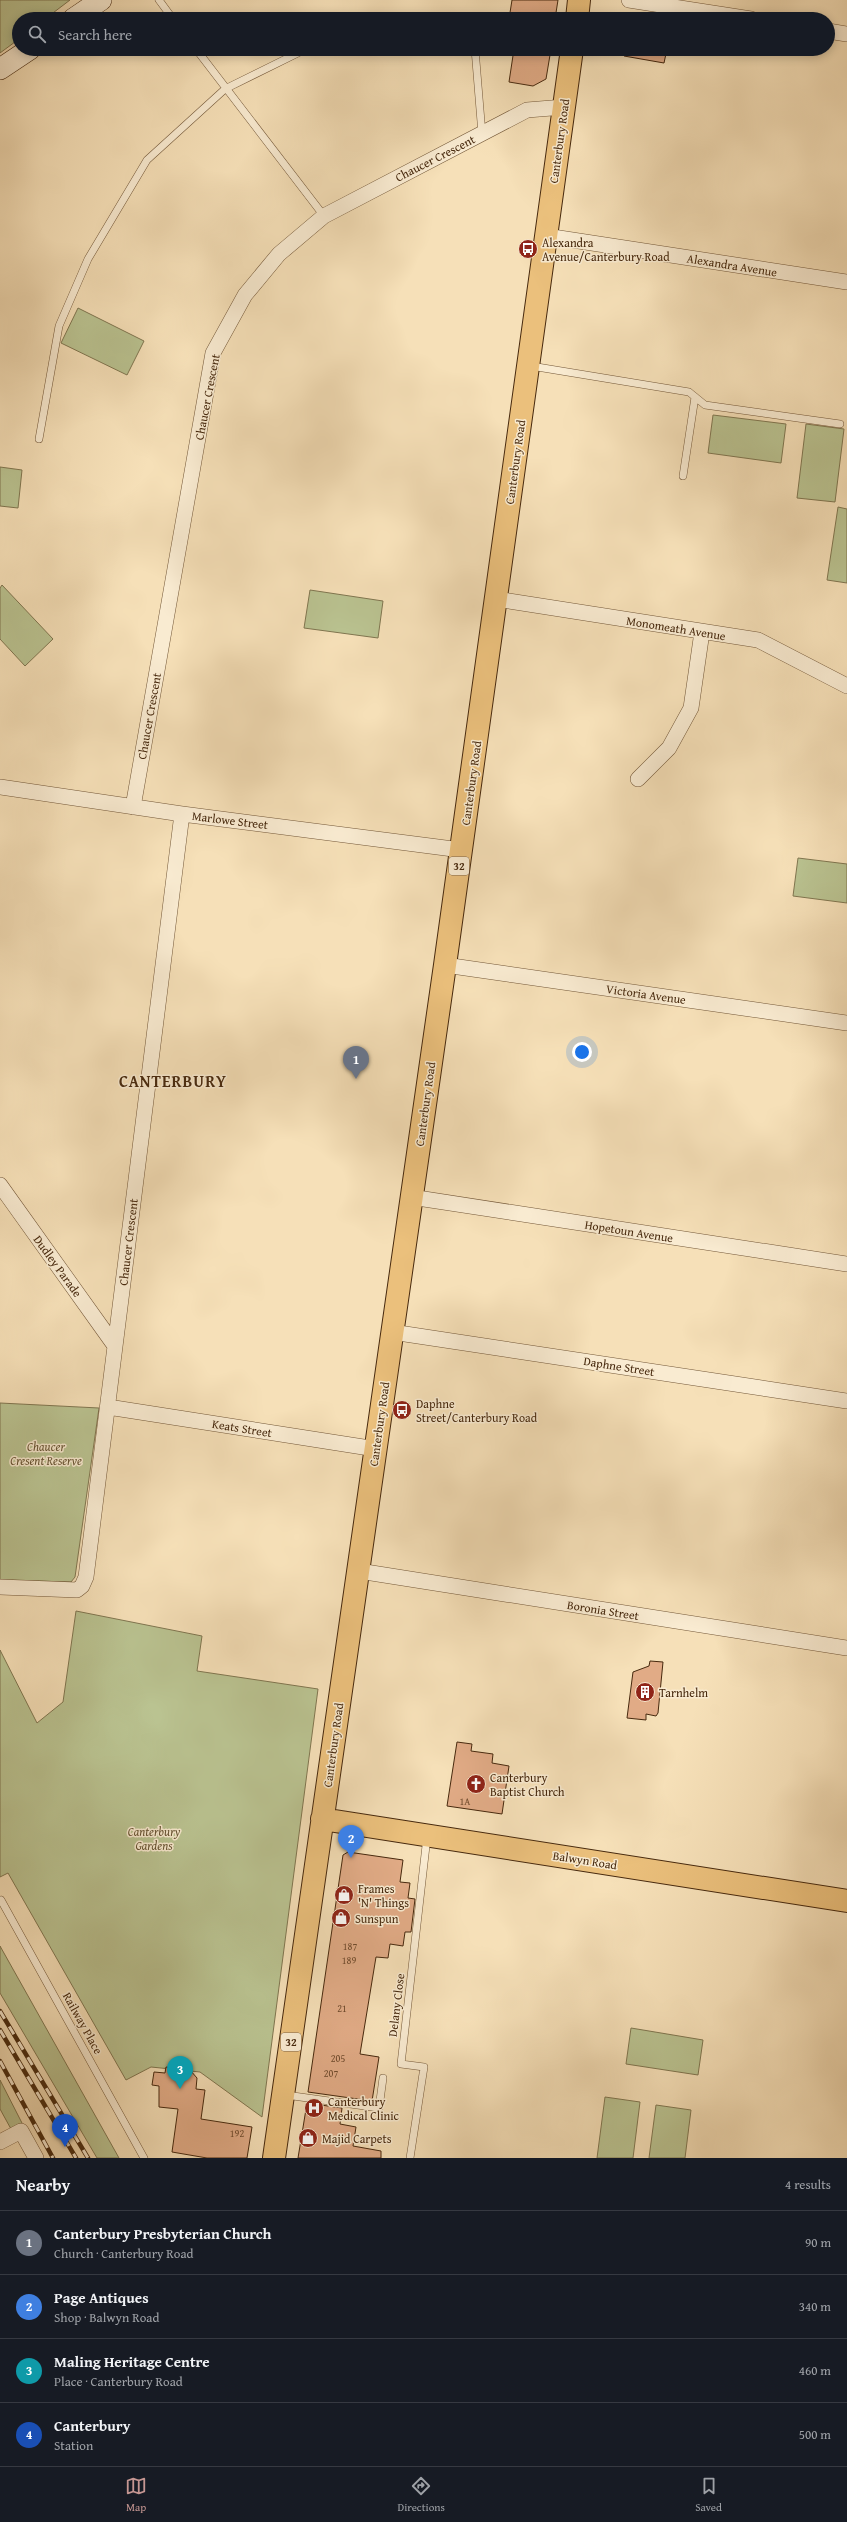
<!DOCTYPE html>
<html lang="en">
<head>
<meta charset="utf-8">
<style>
  :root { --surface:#171b24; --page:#242831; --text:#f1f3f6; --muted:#9ea1a6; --line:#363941; --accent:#c59692 }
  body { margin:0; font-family:"Gentium Book Plus",serif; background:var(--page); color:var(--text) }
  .you { position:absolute; left:582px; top:1052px; width:14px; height:14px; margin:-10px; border:3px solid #fff; border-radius:50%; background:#1a73e8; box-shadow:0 0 0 6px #1a73e833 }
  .badge { display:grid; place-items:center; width:26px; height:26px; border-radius:50%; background:var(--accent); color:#fff; font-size:13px; font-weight:700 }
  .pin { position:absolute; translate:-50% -33px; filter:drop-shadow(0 1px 2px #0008) }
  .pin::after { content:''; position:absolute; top:21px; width:14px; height:12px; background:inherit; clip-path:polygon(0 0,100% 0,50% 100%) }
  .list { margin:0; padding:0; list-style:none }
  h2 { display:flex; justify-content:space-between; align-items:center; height:52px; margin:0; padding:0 16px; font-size:17px }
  h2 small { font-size:13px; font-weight:400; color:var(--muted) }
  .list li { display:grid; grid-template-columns:26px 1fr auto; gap:12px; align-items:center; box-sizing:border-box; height:64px; padding:0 16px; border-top:1px solid var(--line) }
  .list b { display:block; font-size:15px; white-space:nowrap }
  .list p { margin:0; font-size:13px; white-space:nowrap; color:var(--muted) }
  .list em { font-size:13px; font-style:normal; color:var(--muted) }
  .icon { flex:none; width:22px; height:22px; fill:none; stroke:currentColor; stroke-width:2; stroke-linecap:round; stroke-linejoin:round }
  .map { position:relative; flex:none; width:847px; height:2158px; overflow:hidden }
  .search { position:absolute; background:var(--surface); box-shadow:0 2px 10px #0003; left:12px; right:12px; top:12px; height:44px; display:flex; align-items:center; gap:10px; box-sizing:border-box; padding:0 14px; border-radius:22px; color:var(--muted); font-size:15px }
  .sheet { height:308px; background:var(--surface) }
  nav { display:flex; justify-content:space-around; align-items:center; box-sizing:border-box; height:56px; border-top:1px solid var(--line); background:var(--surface); font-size:11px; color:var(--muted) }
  nav a { display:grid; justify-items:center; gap:2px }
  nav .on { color:var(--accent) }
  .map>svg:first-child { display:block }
</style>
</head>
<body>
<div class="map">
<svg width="847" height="2158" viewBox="0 0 847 2158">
  <rect width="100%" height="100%" fill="#f6e0b8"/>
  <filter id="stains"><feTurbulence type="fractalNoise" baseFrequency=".005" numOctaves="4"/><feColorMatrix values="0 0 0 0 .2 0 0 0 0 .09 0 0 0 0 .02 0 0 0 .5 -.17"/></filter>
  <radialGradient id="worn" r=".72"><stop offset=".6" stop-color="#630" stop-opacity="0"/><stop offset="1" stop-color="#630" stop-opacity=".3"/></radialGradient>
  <path fill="#bac391" stroke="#807650" d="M0,0H70L45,19H19V39L0,53Z
    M78,308L144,341L127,375L61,343Z
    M713,415L786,424L781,463L708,453Z
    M806,424L844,429L835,502L797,498Z
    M0,467L22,470L18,508L0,506Z
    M838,507L847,509V583L827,580Z
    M2,585L53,639L25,666L0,639V588Z
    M310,590L383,601L378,638L304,628Z
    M798,858L847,864V903L793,896Z
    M0,1403L99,1408L75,1577L71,1582L0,1580Z
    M76,1611L202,1636L197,1671L318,1689L262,2117L200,2072L151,2067L126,2080L8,1873L0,1877V1650L37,1723L63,1702Z
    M0,1946L119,2158H97L0,1993Z
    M631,2028L703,2040L698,2075L626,2064Z
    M0,2080L22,2123L11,2129L0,2109Z
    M605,2097L640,2102L633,2158H597Z
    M656,2105L691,2110L685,2158H649Z"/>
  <path fill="#e1ab86" stroke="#47290e" d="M512,0H558L555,19H509Z
    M514,49H551L546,79L533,86L509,82Z
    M624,49H667L664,63L624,56Z
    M650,1661L663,1662L658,1713L656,1716L646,1714V1720L627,1718L633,1672L649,1666Z
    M457,1742L472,1744L471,1751L493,1754L492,1763L509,1766L502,1814L447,1806Z
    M348,1852L403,1860L400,1882L410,1883L408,1898L415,1899L411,1932H405L403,1946L390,1944L388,1958L376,1957L360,2054L379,2057L372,2101L308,2092L343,1855Z
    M166,2067L190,2070L197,2078L196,2089L205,2090L201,2119L252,2127L247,2158H207L172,2152L178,2109L159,2107V2086L152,2085L154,2072L165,2073Z
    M307,2103L342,2108L340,2124L356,2127L353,2146L381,2151V2158H298Z"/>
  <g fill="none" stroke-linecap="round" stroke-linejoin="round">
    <g stroke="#735738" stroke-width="8">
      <path id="lane" d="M159,0L173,19
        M196,49L324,216
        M475,49L482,134
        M531,366L689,392L705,405L840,424
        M39,439L59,326L88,259L147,160L225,89L306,49
        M683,476L695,397
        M1,1900L144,2158
        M286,2095L379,2108L383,2078
        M410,2158L424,2067L401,2064L427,1837"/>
    </g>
    <g stroke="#735738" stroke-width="16">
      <path id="street" d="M629,0L751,19
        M828,31L847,34
        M546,236L847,282
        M496,599L758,640L847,686
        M638,779L669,748L691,708L702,632
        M0,787L182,814L461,850
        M133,807L213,353L245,295L279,254L324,216L527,110L564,107
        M445,965L847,1023
        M0,1185L115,1346
        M411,1197L847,1264
        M392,1332L847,1401
        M108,1407L376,1449
        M359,1571L847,1648
        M0,1587L77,1590L82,1586L86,1577L182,814
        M0,2142L21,2131L36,2158"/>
    </g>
    <g stroke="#47290e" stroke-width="22">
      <path id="secondary" d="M73,19L101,0
        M0,69L30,49"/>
    </g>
    <g stroke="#47290e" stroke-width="24">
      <path id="primary" d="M577,19L579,0
        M322,1819L847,1901
        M274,2158L445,965L572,49"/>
    </g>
    <use href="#lane" stroke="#f9ebd1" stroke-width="7"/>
    <use href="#street" stroke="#f9ebd1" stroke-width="15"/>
    <use href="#secondary" stroke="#f9ebd1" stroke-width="21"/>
    <use href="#primary" stroke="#ebc07c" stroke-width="22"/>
    <g stroke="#47290e" stroke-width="4.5">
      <path id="rail" d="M0,2011L88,2158
        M0,2030L76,2158
        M0,2061L53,2158"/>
    </g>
    <use href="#rail" stroke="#f9ebd1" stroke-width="3" stroke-dasharray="9" stroke-linecap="butt"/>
  </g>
  <defs>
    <g id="bus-disc" transform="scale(1)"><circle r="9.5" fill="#8f2418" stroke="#f9ebd1"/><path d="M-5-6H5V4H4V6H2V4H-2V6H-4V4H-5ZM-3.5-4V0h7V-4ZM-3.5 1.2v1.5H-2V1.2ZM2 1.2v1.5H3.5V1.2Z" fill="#fff"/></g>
    <g id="building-disc" transform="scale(1)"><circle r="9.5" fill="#8f2418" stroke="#f9ebd1"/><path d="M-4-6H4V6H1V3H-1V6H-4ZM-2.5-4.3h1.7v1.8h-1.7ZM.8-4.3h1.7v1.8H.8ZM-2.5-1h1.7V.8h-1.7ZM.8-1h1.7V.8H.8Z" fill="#fff"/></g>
    <g id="church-disc" transform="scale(1)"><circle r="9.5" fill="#8f2418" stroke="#f9ebd1"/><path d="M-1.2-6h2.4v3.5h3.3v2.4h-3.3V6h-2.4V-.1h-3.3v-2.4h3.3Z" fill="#fff"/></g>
    <g id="shop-disc" transform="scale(1)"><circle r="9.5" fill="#8f2418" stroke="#f9ebd1"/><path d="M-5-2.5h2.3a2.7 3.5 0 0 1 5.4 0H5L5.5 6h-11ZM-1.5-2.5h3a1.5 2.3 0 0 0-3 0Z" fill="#fff"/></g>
    <g id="hospital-disc" transform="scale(1)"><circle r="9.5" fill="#8f2418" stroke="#f9ebd1"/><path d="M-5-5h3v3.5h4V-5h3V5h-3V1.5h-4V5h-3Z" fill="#fff"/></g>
  </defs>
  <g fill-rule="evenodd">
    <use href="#bus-disc" x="528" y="249"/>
    <use href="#bus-disc" x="402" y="1410"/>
    <use href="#building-disc" x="645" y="1692"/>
    <use href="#church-disc" x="476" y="1784"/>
    <use href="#shop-disc" x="344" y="1895"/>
    <use href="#shop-disc" x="341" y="1918"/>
    <use href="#hospital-disc" x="314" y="2108"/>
    <use href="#shop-disc" x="308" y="2138"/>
  </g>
  <g text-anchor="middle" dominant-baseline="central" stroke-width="3" stroke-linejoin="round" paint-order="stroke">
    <g font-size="10" fill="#6e4a2c">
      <text x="465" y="1801">1A</text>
      <text x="350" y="1946">187</text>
      <text x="349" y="1960">189</text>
      <text x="342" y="2008">21</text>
      <text x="338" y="2058">205</text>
      <text x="331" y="2073">207</text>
      <text x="237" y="2133">192</text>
    </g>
    <g fill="#f9ebd1" stroke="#7c6348" stroke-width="1">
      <rect x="449" y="857" width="20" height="18" rx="3"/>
      <rect x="281" y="2033" width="20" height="18" rx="3"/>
    </g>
    <g font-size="11" font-weight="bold" fill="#47290e">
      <text x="459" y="866">32</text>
      <text x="291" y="2042">32</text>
    </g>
    <g font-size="12" fill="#47290e" stroke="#f9ebd1">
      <text transform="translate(559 141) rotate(-82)">Canterbury Road</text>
      <text transform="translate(435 158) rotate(-27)">Chaucer Crescent</text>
      <text transform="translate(732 265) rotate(9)">Alexandra Avenue</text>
      <text transform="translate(207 397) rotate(-79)">Chaucer Crescent</text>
      <text transform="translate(515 462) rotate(-82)">Canterbury Road</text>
      <text transform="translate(676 628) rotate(9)">Monomeath Avenue</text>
      <text transform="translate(149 716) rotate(-80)">Chaucer Crescent</text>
      <text transform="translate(471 783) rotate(-82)">Canterbury Road</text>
      <text transform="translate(230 820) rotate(7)">Marlowe Street</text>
      <text transform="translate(646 994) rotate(8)">Victoria Avenue</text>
      <text transform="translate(425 1104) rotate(-82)">Canterbury Road</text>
      <text transform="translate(629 1231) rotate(9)">Hopetoun Avenue</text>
      <text transform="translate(128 1242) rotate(-83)">Chaucer Crescent</text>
      <text transform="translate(58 1266) rotate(54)">Dudley Parade</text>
      <text transform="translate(619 1366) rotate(9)">Daphne Street</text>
      <text transform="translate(379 1424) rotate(-82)">Canterbury Road</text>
      <text transform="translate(242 1428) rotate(9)">Keats Street</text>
      <text transform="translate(603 1610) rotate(9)">Boronia Street</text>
      <text transform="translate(333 1745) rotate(-82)">Canterbury Road</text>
      <text transform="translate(585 1860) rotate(9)">Balwyn Road</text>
      <text transform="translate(396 2005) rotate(-83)">Delany Close</text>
      <text transform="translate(83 2023) rotate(61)">Railway Place</text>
    </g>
    <g font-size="12" fill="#47290e" stroke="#f9ebd1" text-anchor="start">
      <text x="542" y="242">Alexandra<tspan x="542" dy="14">Avenue/Canterbury Road</tspan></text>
      <text x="416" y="1403">Daphne<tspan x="416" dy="14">Street/Canterbury Road</tspan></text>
      <text x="659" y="1692">Tarnhelm</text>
      <text x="490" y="1777">Canterbury<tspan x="490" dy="14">Baptist Church</tspan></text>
      <text x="358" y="1888">Frames<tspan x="358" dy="14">'N' Things</tspan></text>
      <text x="355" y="1918">Sunspun</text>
      <text x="328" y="2101">Canterbury<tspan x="328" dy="14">Medical Clinic</tspan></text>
      <text x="322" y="2138">Majid Carpets</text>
    </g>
    <g font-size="12" font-style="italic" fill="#64502f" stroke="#f9ebd1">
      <text x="46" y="1446">Chaucer<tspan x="46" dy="14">Cresent Reserve</tspan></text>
      <text x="154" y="1831">Canterbury<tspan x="154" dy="14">Gardens</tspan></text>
    </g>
    <g font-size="16" font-weight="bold" letter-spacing="1" fill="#47290e" stroke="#f9ebd1">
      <text x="173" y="1081">CANTERBURY</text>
    </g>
  </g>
  <rect width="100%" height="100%" filter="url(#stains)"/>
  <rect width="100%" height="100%" fill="url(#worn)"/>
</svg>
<div class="you"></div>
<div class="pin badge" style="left:356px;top:1079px;background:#6b7280">1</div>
<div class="pin badge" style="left:351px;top:1858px;background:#3f7fe0">2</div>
<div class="pin badge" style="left:180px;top:2089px;background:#0f9aa8">3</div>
<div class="pin badge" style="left:65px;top:2147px;background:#1a4fb4">4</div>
<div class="search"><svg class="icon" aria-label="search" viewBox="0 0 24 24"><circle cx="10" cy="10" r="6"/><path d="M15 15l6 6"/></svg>Search here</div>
</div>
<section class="sheet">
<h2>Nearby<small>4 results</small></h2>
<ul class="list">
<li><span class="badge" style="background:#6b7280">1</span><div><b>Canterbury Presbyterian Church</b><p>Church · Canterbury Road</p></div><em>90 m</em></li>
<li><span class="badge" style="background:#3f7fe0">2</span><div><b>Page Antiques</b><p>Shop · Balwyn Road</p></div><em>340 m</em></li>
<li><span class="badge" style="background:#0f9aa8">3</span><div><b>Maling Heritage Centre</b><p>Place · Canterbury Road</p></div><em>460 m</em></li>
<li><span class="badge" style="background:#1a4fb4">4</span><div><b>Canterbury</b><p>Station</p></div><em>500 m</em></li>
</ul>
</section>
<nav>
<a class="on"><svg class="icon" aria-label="map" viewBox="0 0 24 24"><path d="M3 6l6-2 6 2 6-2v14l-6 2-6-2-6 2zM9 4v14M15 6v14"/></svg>Map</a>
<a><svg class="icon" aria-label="directions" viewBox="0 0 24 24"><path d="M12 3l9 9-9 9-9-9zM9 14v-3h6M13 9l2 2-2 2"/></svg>Directions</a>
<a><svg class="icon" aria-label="saved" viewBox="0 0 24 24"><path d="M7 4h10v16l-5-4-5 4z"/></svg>Saved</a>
</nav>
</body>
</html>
